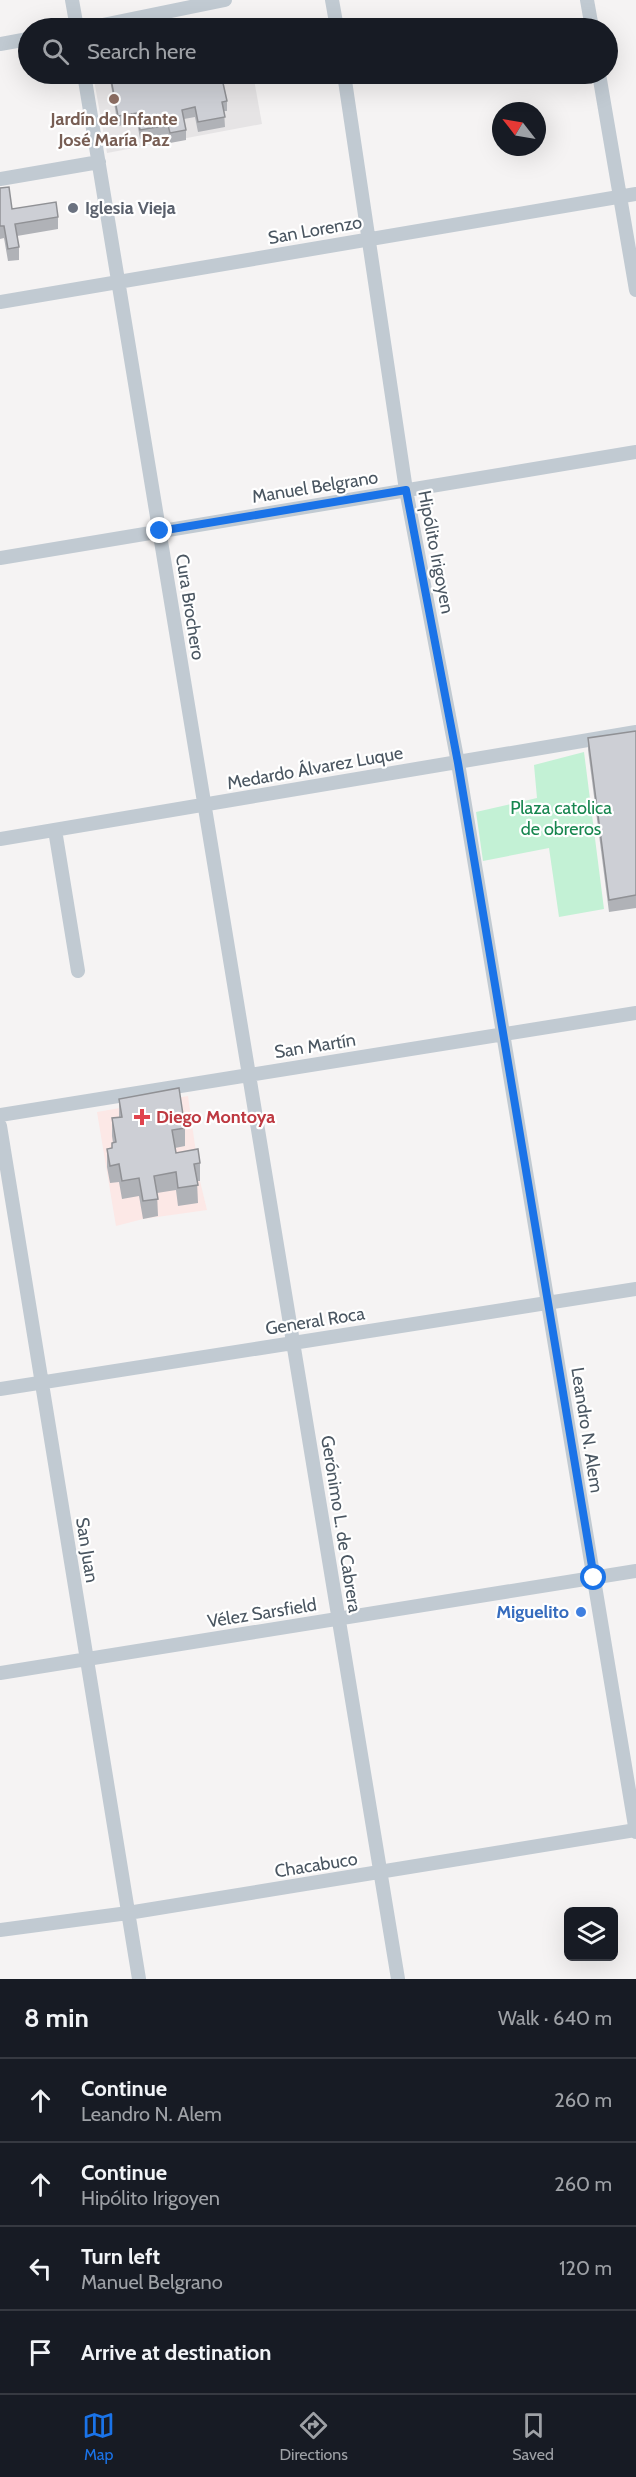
<!DOCTYPE html>
<html lang="en">
<head>
<meta charset="utf-8">
<style>
  :root { --surface:#171b24; --page:#20242c; --text:#f1f3f6; --muted:#9ea1a6; --line:#363941; --accent:#1a73e8 }
  body { margin:0; font-family:Cabin,sans-serif; background:var(--page); color:var(--text) }
  .controls { position:absolute; right:18px; bottom:18px; display:grid; overflow:hidden; border-radius:9px; box-shadow:0 6px 24px #0002 }
  .controls button { width:54px; height:54px; display:grid; place-items:center; padding:0; border:0; border-bottom:2px solid var(--line); background:var(--surface); color:var(--text); font:30px sans-serif }
  .compass { position:absolute; left:492px; top:102px; width:54px; height:54px; border-radius:50%; background:var(--surface); box-shadow:0 6px 24px #0002; rotate:301deg }
  .stop { position:absolute; width:18px; height:18px; margin:-14px; border:4px solid #1a73e8; border-radius:50%; background:#fff }
  .stop.end { background:#1a73e8; border-color:#fff; box-shadow:0 2px 6px #0008 }
  .list { margin:0; padding:0; list-style:none }
  h2 { display:flex; justify-content:space-between; align-items:center; height:78px; margin:0; padding:0 24px; font-size:26px }
  h2 small { font-size:20px; font-weight:400; color:var(--muted) }
  .list li { display:grid; grid-template-columns:39px 1fr auto; gap:18px; align-items:center; box-sizing:border-box; height:84px; padding:0 24px; border-top:2px solid var(--line) }
  .list b { display:block; font-size:22px; white-space:nowrap }
  .list p { margin:0; font-size:20px; white-space:nowrap; color:var(--muted) }
  .list em { font-size:20px; font-style:normal; color:var(--muted) }
  .icon { flex:none; width:33px; height:33px; fill:none; stroke:currentColor; stroke-width:2; stroke-linecap:round; stroke-linejoin:round }
  .map { position:relative; flex:none; width:636px; height:1979px; overflow:hidden }
  .search { position:absolute; background:var(--surface); box-shadow:0 6px 24px #0002; left:18px; right:18px; top:18px; height:66px; display:flex; align-items:center; gap:15px; box-sizing:border-box; padding:0 21px; border-radius:33px; color:var(--muted); font-size:22px }
  .sheet { height:414px; background:var(--surface) }
  nav { display:flex; justify-content:space-around; align-items:center; box-sizing:border-box; height:84px; border-top:2px solid var(--line); background:var(--surface); font-size:16px; color:var(--muted) }
  nav a { display:grid; justify-items:center; gap:3px }
  nav .on { color:var(--accent) }
  .map>svg:first-child { display:block }
</style>
</head>
<body>
<div class="map">
<svg width="636" height="1979" viewBox="0 0 636 1979">
  <rect width="100%" height="100%" fill="#f5f3f3"/>
  <path fill="#e6e4e5" d="M93,74H253L262,124L107,153Z"/>
  <path fill="#fce8e6" d="M188,1096L200,1181L207,1210L143,1219L116,1226L97,1112Z"/>
  <path fill="#c3f1d5" d="M584,752L604,909L559,917L549,848L483,861L476,812L537,798L534,765Z"/>
  <g fill="none" stroke-linecap="round" stroke-linejoin="round">
    <path stroke="#c1cad2" stroke-width="14" d="M72,0L77,28
      M332,0L337,28
      M587,0L592,28
      M88,28L225,0
      M0,44L28,39
      M84,74L398,1979
      M344,74L406,490L458,763L636,1832
      M599,74L636,290
      M0,179L99,162
      M0,302L636,194
      M0,558L636,452
      M55,830L78,971
      M0,839L636,732
      M0,1115L636,1013
      M0,1126L139,1979
      M0,1389L636,1289
      M0,1673L636,1571
      M0,1930L128,1913L636,1830"/>
  </g>
  <path fill="#b0b2b7" d="M109,74H221L227,101V111H224L225,127L198,132L195,117L184,119L186,130V140L170,143L168,134L140,139L137,122L118,126Z
    M0,188L12,209L58,217V229L17,236L19,247V260L8,261L4,238L0,239Z
    M636,731V908L609,912L588,750V738Z
    M119,1099L185,1128V1146L175,1148L176,1153L200,1163V1181H197L198,1203L178,1206L176,1190L157,1193L158,1216L143,1219L139,1196L122,1199L119,1182L110,1183L107,1167V1149L112,1148V1143H113L112,1136V1118L119,1117Z"/>
  <path fill="#cdcfd5" stroke="#909195" stroke-width="1.5" d="M218,21L220,28H198L197,24Z
    M184,23L185,28H156Z
    M110,74H221L227,101L222,102L225,117L198,122L195,107L182,110L186,130L170,133L168,125L140,130L137,113L118,116Z
    M9,187L12,209L56,202L58,217L15,224L19,247L8,249L4,226H0V188Z
    M636,731V895L609,900L588,738Z
    M179,1088L185,1128L172,1130L176,1153L198,1149L200,1163L194,1164L198,1185L178,1188L176,1172L154,1176L158,1199L143,1201L139,1178L122,1181L119,1164L110,1166L107,1149L112,1148V1143L116,1142L112,1118L122,1117L119,1099Z"/>
  <g fill="none" stroke-linecap="round" stroke-linejoin="round">
    <path stroke="#1a73e8" stroke-width="8" d="M160,531L406,490L458,763L594,1578"/>
  </g>
  <circle fill="#8d6e63" stroke="#fff" stroke-width="2" cx="114" cy="99" r="6"/>
  <circle fill="#6b7280" stroke="#fff" stroke-width="2" cx="73" cy="208" r="6"/>
  <path fill="#e0444e" stroke="#fff" stroke-width="2" d="M139 1108h6v6h6v6h-6v6h-6v-6h-6v-6h6z"/>
  <circle fill="#3f7fe0" stroke="#fff" stroke-width="2" cx="581" cy="1612" r="6"/>
  <g text-anchor="middle" dominant-baseline="central" stroke-width="4.5" stroke-linejoin="round" paint-order="stroke">
    <g font-size="18" font-weight="bold" fill="#785e54" stroke="#fff">
      <text x="114" y="119">Jardín de Infante<tspan x="114" dy="21">José María Paz</tspan></text>
    </g>
    <g font-size="18" font-weight="bold" fill="#5b616d" stroke="#fff" text-anchor="start">
      <text x="85" y="208">Iglesia Vieja</text>
    </g>
    <g font-size="18" fill="#4a5661" stroke="#fff">
      <text transform="translate(315 230) rotate(-10)">San Lorenzo</text>
      <text transform="translate(315 487) rotate(-9)">Manuel Belgrano</text>
      <text transform="translate(436 552) rotate(79)">Hipólito Irigoyen</text>
      <text transform="translate(190 607) rotate(81)">Cura Brochero</text>
      <text transform="translate(315 768) rotate(-10)">Medardo Álvarez Luque</text>
      <text transform="translate(315 1046) rotate(-9)">San Martín</text>
      <text transform="translate(315 1321) rotate(-9)">General Roca</text>
      <text transform="translate(587 1430) rotate(81)">Leandro N. Alem</text>
      <text transform="translate(341 1524) rotate(81)">Gerónimo L. de Cabrera</text>
      <text transform="translate(87 1550) rotate(81)">San Juan</text>
      <text transform="translate(262 1613) rotate(-9)">Vélez Sarsfield</text>
      <text transform="translate(316 1865) rotate(-9)">Chacabuco</text>
    </g>
    <g font-size="18" fill="#17864f" stroke="#fff">
      <text x="561" y="808">Plaza catolica<tspan x="561" dy="21">de obreros</tspan></text>
    </g>
    <g font-size="18" font-weight="bold" fill="#be3a42" stroke="#fff" text-anchor="start">
      <text x="156" y="1117">Diego Montoya</text>
    </g>
    <g font-size="18" font-weight="bold" fill="#366cbe" stroke="#fff" text-anchor="end">
      <text x="569" y="1612">Miguelito</text>
    </g>
  </g>
</svg>
<div class="controls">
<button><svg class="icon" aria-label="layers" viewBox="0 0 24 24"><path d="M12 4l9 5-9 5-9-5zM3 14l9 5 9-5"/></svg></button>
</div>
<svg class="compass" viewBox="-18 -18 36 36"><path d="M0-13l5 13h-10z" fill="#e53935"/><path d="M0 13l5-13h-10z" fill="#9ea1a6"/></svg>
<div class="stop" style="left:594px;top:1578px"></div>
<div class="stop end" style="left:160px;top:531px"></div>
<div class="search"><svg class="icon" aria-label="search" viewBox="0 0 24 24"><circle cx="10" cy="10" r="6"/><path d="M15 15l6 6"/></svg>Search here</div>
</div>
<section class="sheet">
<h2>8 min<small>Walk · 640 m</small></h2>
<ul class="list">
<li><svg class="icon" aria-label="ahead" viewBox="0 0 24 24"><path d="M12 20V5M6 11l6-6 6 6"/></svg><div><b>Continue</b><p>Leandro N. Alem</p></div><em>260 m</em></li>
<li><svg class="icon" aria-label="ahead" viewBox="0 0 24 24"><path d="M12 20V5M6 11l6-6 6 6"/></svg><div><b>Continue</b><p>Hipólito Irigoyen</p></div><em>260 m</em></li>
<li><svg class="icon" aria-label="left" viewBox="0 0 24 24"><path d="M17 20v-9H6M10 6l-5 5 5 5"/></svg><div><b>Turn left</b><p>Manuel Belgrano</p></div><em>120 m</em></li>
<li><svg class="icon" aria-label="arrive" viewBox="0 0 24 24"><path d="M6 21V4h12l-3 4 3 4H6"/></svg><div><b>Arrive at destination</b></div></li>
</ul>
</section>
<nav>
<a class="on"><svg class="icon" aria-label="map" viewBox="0 0 24 24"><path d="M3 6l6-2 6 2 6-2v14l-6 2-6-2-6 2zM9 4v14M15 6v14"/></svg>Map</a>
<a><svg class="icon" aria-label="directions" viewBox="0 0 24 24"><path d="M12 3l9 9-9 9-9-9zM9 14v-3h6M13 9l2 2-2 2"/></svg>Directions</a>
<a><svg class="icon" aria-label="saved" viewBox="0 0 24 24"><path d="M7 4h10v16l-5-4-5 4z"/></svg>Saved</a>
</nav>
</body>
</html>
